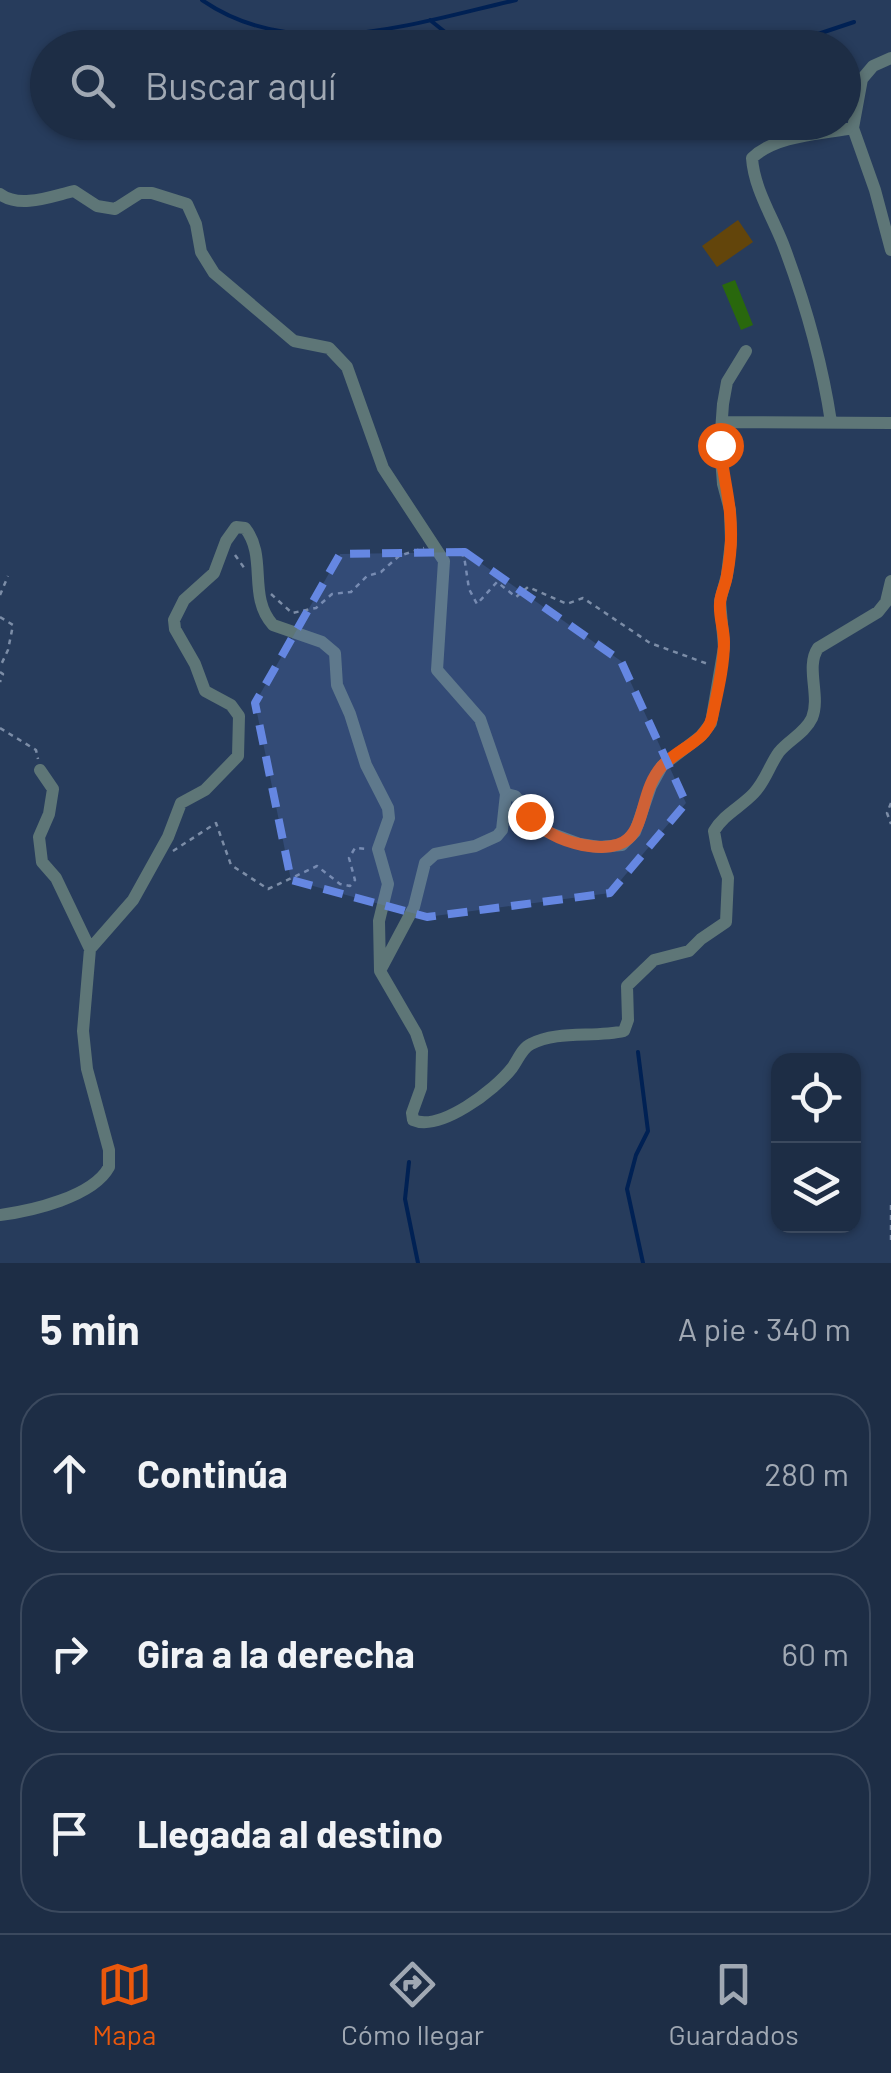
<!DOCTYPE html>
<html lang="es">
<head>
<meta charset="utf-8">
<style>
  :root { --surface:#1d2d45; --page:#25354c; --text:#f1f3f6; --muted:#a0a8b3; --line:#3b495e; --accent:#ea580c }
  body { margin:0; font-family:Barlow,sans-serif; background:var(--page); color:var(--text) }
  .controls { position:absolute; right:30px; bottom:30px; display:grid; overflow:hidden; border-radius:20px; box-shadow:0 2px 8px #0004 }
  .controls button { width:90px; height:90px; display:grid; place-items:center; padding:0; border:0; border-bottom:2px solid var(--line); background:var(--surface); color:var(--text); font:50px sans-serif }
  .stop { position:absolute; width:30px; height:30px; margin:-22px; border:8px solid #ea580c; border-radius:50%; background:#fff }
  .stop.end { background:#ea580c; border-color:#fff; box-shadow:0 2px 10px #0008 }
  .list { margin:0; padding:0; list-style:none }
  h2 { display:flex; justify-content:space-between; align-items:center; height:130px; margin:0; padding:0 40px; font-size:42px }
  h2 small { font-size:32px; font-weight:400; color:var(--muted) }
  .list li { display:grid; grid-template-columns:65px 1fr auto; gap:30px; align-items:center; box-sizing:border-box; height:160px; margin:0 20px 20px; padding:0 20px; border:2px solid var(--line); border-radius:40px }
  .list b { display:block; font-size:38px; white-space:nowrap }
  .list em { font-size:32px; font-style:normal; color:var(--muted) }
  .icon { flex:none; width:55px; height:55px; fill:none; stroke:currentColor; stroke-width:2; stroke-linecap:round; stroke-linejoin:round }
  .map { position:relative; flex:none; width:891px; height:1263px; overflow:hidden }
  .search { position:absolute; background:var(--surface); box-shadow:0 2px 8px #0004; left:30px; right:30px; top:30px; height:110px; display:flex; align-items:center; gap:25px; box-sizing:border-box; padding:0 35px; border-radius:55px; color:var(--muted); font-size:38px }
  .sheet { height:670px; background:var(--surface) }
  nav { display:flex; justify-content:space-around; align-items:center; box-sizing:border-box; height:140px; border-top:2px solid var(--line); background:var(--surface); font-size:28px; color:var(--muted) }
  nav a { display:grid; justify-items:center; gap:5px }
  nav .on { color:var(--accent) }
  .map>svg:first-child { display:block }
</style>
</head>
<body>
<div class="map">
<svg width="891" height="1263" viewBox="0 0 891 1263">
  <rect width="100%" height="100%" fill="#273c5c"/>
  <path fill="#63450b" d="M738,220L753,242L717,267L702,246Z"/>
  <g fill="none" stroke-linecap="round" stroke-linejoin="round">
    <path stroke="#002154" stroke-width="4" d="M202,0C296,65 415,23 516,0
      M430,20L465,48
      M776,48L854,22
      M588,122C608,141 626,132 648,122
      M638,1052L648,1131L636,1155L627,1189L643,1263
      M409,1162L405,1199L418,1263"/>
  </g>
  <path fill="#29680d" d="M735,280L753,325L741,330L722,285Z"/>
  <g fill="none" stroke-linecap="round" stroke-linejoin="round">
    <path stroke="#7c8da7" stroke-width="2.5" stroke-dasharray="5 5" stroke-linecap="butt" d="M450,550L464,556L469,589L477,604L497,582L516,597L528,587L567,604L583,598L650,643L708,664
      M235,555L245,569
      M271,594L292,613L316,608L332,594L351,592L367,576L381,572L399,556L424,548
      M0,595L8,576
      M0,617L13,625L8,650L0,667
      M0,672L3,674L0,682
      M0,728L36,750L38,759
      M891,803L887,813L891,824
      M173,851L216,823L231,865L268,889L317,866L340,884L350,886L355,880L349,858L355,848L367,849
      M891,1205V1243"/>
    <path stroke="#5e7677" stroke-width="12" d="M891,58L873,66L862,79L853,128L875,190L891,250
      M0,194C20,209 52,196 74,191L97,206L115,209L140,193H152L187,204L196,224L201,252L214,273L294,341L329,348L347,367L383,468L444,561L437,670L480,719L506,794
      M723,422L891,423
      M831,422C822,362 805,302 783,244C772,216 754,188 752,158C776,135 821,134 853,128
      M40,770L53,789L49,814L39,837L42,862L56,878L90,949
      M381,969L414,907L425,863L435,854L475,846L497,836L502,830L506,794L515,796L545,831L580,844L599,847L622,845L635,832L651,786L662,766L701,736L711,723L724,647L720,601L727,575L731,541L730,510L723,484L720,445L723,404L727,382L746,351
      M0,1215C31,1211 93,1197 109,1167V1150L87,1069L83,1031L90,949L133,900L168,837L181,803L205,790L238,756L239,716L231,705L205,691L195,664L175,629L174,620L184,600L214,573L226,541L236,527L245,528C268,557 247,596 273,625L322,642L335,653L337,685L350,714L366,765L388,808L389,818L378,849L388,884L379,921L380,971L416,1033L422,1051L421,1088L412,1113L413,1120C440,1132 495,1090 512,1068C518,1060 522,1048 531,1044C557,1030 595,1038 624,1031L628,1020L627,986L654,960L689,951L701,939L726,922L728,878L717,848L714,831C724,814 741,807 754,793C766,780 769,766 779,752C789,740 805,733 812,718C821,696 805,667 818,648L878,612L886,602L891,581"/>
  </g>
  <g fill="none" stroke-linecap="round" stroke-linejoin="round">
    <path stroke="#ea580c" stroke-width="12" d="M530,816C543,832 563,841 583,845C656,859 631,799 663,765C678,749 706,741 712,718C717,694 724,667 724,642C724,629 719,617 720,604C720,594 726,585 727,575C731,555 732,533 730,513C728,491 722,469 720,445"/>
  </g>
  <path fill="#6587e2" fill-opacity="0.2" stroke="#6587e2" stroke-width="8" stroke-dasharray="20 12" stroke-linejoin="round" d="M465,552L621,661L686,803L610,893L427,917L291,880L255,703L340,554Z"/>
</svg>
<div class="controls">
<button><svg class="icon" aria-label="locate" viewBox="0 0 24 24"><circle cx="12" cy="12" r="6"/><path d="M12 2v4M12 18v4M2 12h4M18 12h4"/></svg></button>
<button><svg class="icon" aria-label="layers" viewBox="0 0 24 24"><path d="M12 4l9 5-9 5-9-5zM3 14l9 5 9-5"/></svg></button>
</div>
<div class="stop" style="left:720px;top:445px"></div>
<div class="stop end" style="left:530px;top:816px"></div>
<div class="search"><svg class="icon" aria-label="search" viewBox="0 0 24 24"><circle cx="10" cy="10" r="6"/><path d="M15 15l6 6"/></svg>Buscar aquí</div>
</div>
<section class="sheet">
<h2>5 min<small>A pie · 340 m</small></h2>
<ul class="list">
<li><svg class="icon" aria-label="ahead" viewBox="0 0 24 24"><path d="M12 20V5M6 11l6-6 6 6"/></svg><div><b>Continúa</b></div><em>280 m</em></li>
<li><svg class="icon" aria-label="right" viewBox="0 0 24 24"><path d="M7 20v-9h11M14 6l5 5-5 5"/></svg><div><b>Gira a la derecha</b></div><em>60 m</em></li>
<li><svg class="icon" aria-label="arrive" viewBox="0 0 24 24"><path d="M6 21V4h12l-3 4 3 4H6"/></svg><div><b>Llegada al destino</b></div></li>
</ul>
</section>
<nav>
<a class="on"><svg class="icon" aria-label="map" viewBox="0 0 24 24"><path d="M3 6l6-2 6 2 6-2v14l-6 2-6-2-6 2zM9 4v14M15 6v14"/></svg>Mapa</a>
<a><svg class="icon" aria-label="directions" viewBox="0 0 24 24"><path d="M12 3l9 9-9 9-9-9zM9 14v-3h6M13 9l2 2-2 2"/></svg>Cómo llegar</a>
<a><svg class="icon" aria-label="saved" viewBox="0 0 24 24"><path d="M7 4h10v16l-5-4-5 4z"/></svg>Guardados</a>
</nav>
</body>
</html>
